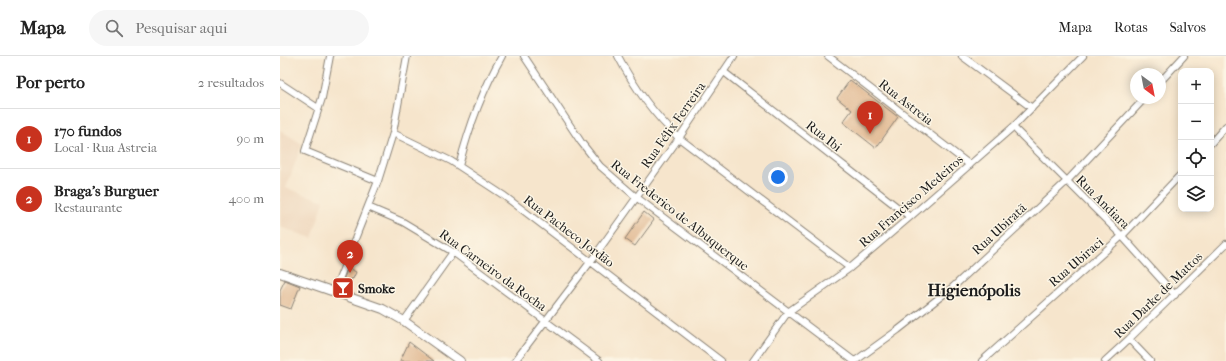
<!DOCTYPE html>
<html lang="pt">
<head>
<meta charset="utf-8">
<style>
  :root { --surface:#fff; --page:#f6f6f6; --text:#222; --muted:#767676; --line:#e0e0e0; --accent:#c8321e }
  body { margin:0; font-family:"IM FELL French Canon",serif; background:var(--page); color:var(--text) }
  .controls { position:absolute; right:12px; top:12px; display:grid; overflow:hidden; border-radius:8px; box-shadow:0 2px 10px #0003 }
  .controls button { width:36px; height:36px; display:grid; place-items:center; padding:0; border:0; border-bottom:1px solid var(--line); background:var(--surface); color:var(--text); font:20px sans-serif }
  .compass { position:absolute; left:850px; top:12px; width:36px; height:36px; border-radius:50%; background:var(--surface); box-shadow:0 2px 10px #0003; rotate:148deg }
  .you { position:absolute; left:498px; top:121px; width:14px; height:14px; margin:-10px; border:3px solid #fff; border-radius:50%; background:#1a73e8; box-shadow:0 0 0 6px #1a73e833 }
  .badge { display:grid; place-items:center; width:26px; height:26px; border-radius:50%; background:var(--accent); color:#fff; font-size:13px; font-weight:700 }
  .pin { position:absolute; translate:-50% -33px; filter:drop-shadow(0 1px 2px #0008) }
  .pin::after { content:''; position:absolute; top:21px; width:14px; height:12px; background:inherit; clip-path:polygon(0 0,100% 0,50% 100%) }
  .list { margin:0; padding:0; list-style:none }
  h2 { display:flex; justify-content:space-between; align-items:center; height:52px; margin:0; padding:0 16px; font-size:17px }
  h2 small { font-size:13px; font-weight:400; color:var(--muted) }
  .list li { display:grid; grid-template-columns:26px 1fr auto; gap:12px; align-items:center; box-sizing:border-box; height:60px; padding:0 16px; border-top:1px solid var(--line) }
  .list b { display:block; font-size:15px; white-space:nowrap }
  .list p { margin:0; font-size:13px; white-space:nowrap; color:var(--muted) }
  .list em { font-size:13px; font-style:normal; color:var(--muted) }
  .icon { flex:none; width:22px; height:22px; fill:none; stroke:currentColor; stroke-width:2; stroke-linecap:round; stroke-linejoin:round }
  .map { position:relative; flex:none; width:946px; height:305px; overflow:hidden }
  header { display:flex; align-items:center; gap:24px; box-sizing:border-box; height:56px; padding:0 20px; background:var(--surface); border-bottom:1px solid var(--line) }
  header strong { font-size:19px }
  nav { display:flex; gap:22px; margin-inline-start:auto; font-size:14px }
  .search { width:280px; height:36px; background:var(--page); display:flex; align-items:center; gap:10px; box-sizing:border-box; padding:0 14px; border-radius:22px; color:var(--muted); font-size:15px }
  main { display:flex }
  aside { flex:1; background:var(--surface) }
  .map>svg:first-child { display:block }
</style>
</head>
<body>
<header>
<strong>Mapa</strong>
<div class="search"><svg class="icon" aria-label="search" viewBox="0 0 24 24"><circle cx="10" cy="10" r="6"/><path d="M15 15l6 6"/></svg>Pesquisar aqui</div>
<nav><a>Mapa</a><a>Rotas</a><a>Salvos</a></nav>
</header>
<main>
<aside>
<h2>Por perto<small>2 resultados</small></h2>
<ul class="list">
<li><span class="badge">1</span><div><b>170 fundos</b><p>Local · Rua Astreia</p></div><em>90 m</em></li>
<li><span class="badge">2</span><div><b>Braga's Burguer</b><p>Restaurante</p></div><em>400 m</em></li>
</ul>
</aside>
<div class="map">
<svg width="946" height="305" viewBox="0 0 946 305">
  <rect width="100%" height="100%" fill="#fcf5e5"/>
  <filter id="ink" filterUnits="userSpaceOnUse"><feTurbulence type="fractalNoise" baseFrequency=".025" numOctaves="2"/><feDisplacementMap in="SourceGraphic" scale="8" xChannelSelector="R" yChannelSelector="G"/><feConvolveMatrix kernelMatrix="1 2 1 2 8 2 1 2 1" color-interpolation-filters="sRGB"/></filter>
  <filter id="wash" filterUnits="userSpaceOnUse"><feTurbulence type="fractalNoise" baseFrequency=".012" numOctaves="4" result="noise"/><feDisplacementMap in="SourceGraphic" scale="16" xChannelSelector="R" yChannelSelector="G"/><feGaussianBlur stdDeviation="0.9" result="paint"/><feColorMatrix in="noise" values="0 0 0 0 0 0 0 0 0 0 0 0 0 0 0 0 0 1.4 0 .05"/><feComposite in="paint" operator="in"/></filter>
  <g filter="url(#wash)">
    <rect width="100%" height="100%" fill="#f6e5cc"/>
    <path fill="#eed6bb" d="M0,74L22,88L6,132L44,145L32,182L0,171Z"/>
    <g id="blocks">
      <path fill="#e1b993" d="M570,24L618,61L596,92L563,66L572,54L557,42Z
        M364,156L374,164L355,190L345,183Z
        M68,212L76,216L73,223L72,222L67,235L60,232Z
        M5,224L20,230L11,253L0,249V234Z
        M129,286L154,305H120Z"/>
    </g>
  </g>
  <g filter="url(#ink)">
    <use href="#blocks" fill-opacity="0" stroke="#898074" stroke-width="1"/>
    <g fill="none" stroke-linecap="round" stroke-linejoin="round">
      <g stroke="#898074" stroke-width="8">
        <path id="minor" d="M50,0L42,42L25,95L98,125
          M244,0L301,86L320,110L356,141L574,305
          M338,0C354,31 373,58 399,82L570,212
          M548,0L690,109
          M682,0L752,52
          M444,16L630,161
          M880,26L904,0
          M0,27L38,52
          M733,71L842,180L895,239
          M113,77L171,105L223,139L441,305
          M931,87L946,70
          M179,110C189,71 202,35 222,0
          M88,151L123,166L173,196L319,305
          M54,236L98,125L113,77L127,0
          M124,265L173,196
          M849,283L870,305
          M235,305L311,205L399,82L454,0
          M473,305L508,256L570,212L630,161L733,71L803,0
          M575,305L618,274L673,231L787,125L865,42
          M702,305L842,180L901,118
          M825,305L849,283L946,188"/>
      </g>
      <g stroke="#898074" stroke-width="10">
        <path id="tertiary" d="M0,217L103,253L124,265L180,305"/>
      </g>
      <use href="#minor" stroke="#fff" stroke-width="6"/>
      <use href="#tertiary" stroke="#fff" stroke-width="8"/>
    </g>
  </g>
  <defs>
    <g id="bar-square" transform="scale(1.15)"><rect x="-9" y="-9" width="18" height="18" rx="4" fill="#c8321e" stroke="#fcf5e5"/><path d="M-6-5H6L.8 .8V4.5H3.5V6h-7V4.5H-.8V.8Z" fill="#fff"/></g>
  </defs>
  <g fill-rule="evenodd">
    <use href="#bar-square" x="63" y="232"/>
  </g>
  <g text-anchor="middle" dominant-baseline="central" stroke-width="3" stroke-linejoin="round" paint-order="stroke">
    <g font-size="13" fill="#1c1c1c" stroke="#fcf5e5">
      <text transform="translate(626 46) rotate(38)">Rua Astreia</text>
      <text transform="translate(393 69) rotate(-55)">Rua Félix Ferreira</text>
      <text transform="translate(544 80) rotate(38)">Rua Ibi</text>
      <text transform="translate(631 145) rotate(-41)">Rua Francisco Medeiros</text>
      <text transform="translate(823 146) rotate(45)">Rua Andiara</text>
      <text transform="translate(400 159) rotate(38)">Rua Frederico de Albuquerque</text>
      <text transform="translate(719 173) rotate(-43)">Rua Ubiratã</text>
      <text transform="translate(289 175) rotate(37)">Rua Pacheco Jordão</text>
      <text transform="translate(796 206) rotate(-41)">Rua Ubiraci</text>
      <text transform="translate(213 214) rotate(36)">Rua Carneiro da Rocha</text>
      <text transform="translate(878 239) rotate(-44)">Rua Darke de Mattos</text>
    </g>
    <g font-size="13" font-weight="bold" fill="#1c1c1c" stroke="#fcf5e5" text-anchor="start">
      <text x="78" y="232">Smoke</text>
    </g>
    <g font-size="17" font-weight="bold" fill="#1c1c1c" stroke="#fcf5e5">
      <text x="694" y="234">Higienópolis</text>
    </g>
  </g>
</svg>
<div class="controls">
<button>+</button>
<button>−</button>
<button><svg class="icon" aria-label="locate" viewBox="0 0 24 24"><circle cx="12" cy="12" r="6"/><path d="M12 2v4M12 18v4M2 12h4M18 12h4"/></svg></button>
<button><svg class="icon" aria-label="layers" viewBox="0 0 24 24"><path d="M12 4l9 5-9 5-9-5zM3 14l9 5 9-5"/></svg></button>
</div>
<svg class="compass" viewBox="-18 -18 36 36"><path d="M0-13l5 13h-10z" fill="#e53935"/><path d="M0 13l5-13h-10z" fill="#767676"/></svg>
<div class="you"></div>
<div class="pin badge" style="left:590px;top:78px">1</div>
<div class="pin badge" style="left:70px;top:217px">2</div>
</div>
</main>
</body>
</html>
